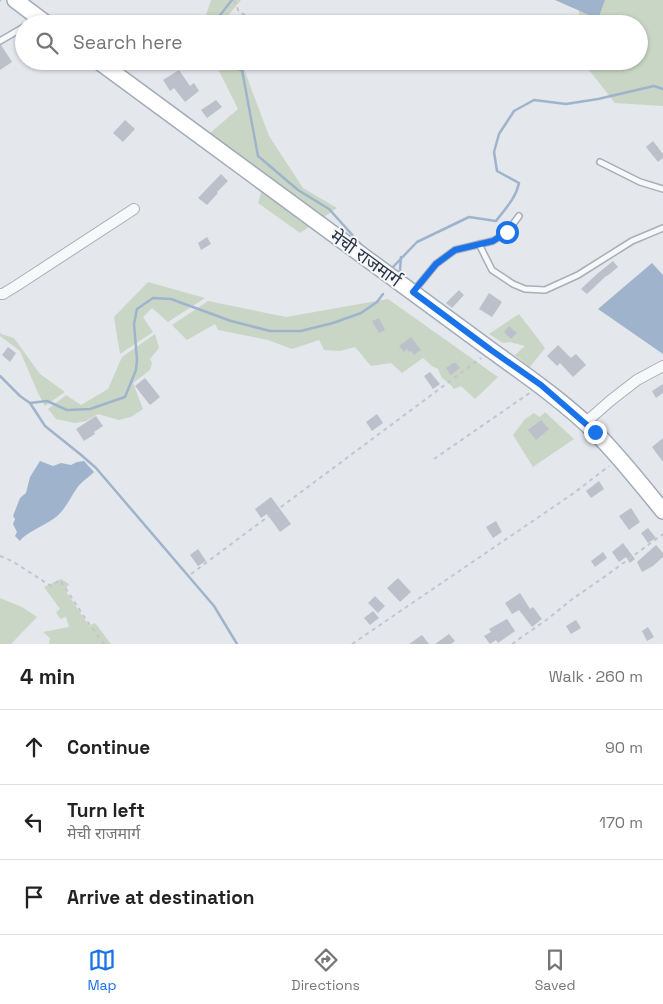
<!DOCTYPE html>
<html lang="en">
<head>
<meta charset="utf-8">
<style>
  :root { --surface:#fff; --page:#f2f2f2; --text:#222; --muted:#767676; --line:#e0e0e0; --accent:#1a73e8 }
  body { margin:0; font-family:"Space Grotesk","Noto Sans Devanagari",sans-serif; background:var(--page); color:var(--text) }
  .stop { position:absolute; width:15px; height:15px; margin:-11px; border:4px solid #1a73e8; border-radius:50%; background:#fff }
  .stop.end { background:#1a73e8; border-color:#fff; box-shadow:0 1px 5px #0008 }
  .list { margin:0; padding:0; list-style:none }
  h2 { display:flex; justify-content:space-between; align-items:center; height:65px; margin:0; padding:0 20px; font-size:21px }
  h2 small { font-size:16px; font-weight:400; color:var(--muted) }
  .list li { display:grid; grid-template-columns:32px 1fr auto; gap:15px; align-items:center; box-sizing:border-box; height:75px; padding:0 20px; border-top:1px solid var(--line) }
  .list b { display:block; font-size:19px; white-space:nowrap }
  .list p { margin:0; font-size:16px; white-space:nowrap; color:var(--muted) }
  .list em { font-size:16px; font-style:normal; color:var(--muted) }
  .icon { flex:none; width:28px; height:28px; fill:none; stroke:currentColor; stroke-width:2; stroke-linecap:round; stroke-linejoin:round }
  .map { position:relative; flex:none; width:663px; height:644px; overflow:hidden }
  .search { position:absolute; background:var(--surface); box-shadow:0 1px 4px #0004; left:15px; right:15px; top:15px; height:55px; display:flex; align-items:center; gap:12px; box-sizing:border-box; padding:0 18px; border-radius:28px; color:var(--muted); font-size:19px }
  .sheet { height:290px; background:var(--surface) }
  nav { display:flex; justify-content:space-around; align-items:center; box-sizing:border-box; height:70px; border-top:1px solid var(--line); background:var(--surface); font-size:14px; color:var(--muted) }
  nav a { display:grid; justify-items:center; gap:2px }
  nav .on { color:var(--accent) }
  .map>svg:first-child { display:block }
</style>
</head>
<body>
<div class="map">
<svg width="663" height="644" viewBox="0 0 663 644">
  <rect width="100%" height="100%" fill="#e4e7ec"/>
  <path fill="#c9d6c5" d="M211,0H241L221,24H203Z
    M580,0H663V106L615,103L582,61H639V24H578Z
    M214,61H240L242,64L269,136L303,188L337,208L300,233L258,203L264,183L210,133L238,109Z
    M148,282L205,298L168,322L152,308L143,317L153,332L120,354L114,317Z
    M388,299L498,377L475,399L461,386L454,389L450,384L442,378L438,369L432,366L423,358L402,373L391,363L371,366L355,347L340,351L324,350L319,340L292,349L268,340L218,330L215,324L187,340L172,325L208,301L286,317Z
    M519,314L545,348L530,367L515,355L525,346L510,342L503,343L489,334Z
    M0,332L1,334L14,338L40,374L65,392L45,406L38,393L20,351L0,336Z
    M155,334L159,348L150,359L152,363L150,370L133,383L143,409L131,417L119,420L98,414L86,421L75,423L56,419L48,409L66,395L81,405L108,389L122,357Z
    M545,412L574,439L533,467L513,435L525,419L534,413L540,417Z
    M61,579L69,584L65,590L89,626L95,623L111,644H49L50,638L43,632L69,627L66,617L60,619L56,612L60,609L44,587Z
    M0,598L22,607L37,617L11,644H0Z"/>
  <path fill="#9fb4cc" d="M555,0H605L598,19Z
    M652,263L663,275V354L598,309Z
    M40,461L53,466L61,463L71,465L77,462L84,461L94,472C89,477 81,482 77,488C70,498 65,510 56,517C46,525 25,533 20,541L15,536L17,532L13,524L15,519L13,516L20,498L26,493L30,477Z"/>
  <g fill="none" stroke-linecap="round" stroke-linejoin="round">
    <path stroke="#9fb4cc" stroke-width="2.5" d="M213,24L232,0
      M221,61L225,66L242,70L258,156L298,190L329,209L365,249
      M390,267L392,268L417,242L469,217L496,221C505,209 516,198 519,183L497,171L494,152L499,134L514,111L534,100L566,104L598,99L654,86L663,89
      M397,276L400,270L401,257
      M0,376L20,396L30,403L47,401L67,410L90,409L125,397L136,370L137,360L134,324L137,309L153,298L171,299L231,321L270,331H301L333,323L361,313L377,302L383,294
      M30,403L45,426L80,454L96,468L214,606L237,644"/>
  </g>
  <path fill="#bbc0ca" d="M0,45H1L12,62L0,70Z
    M179,70L190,86L194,83L199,91L185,102L174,88L170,91L163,80Z
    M216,100L222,107L207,118L201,110Z
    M125,120L135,129L123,142L113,133Z
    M653,141L663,154V158L658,162L646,147Z
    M221,174L228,181L217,192L218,193L207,205L198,198Z
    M207,237L211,244L201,250L198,243Z
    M613,261L618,267L607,276H606L587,294L581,289L597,274Z
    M459,290L464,295L452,308L446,303Z
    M489,293L502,302L492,317L479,309Z
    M379,318L385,330L379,333L372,321Z
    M509,326L517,333L511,339L504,332Z
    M411,337L421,350L414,355L411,351L409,352L407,349L404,352L399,346Z
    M558,345L571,358L576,354L586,365L573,377L560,363L557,366L547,356Z
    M8,347L16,353L10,362L2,355Z
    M453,363H456L460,368L451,375L446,368Z
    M430,372L440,384L433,389L424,376Z
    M145,378L160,397L150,405L135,386Z
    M663,384V393L656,398L652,391Z
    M377,414L383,423L372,431L366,422Z
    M96,416L103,426L94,432L95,434L84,441L76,429Z
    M541,420L549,429L536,440L528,430Z
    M663,438V462L652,447Z
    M599,481L604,489L591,498L586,491Z
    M271,497L291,524L280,532L267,514L261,518L255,509Z
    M631,508L640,522L629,530L619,516Z
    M496,521L502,532L493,538L486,527Z
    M648,528L656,538L648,543L641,533Z
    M623,543L635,559L630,563L626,557L619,562L612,552Z
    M656,545L663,553V557L653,566L642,572L637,562Z
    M198,549L206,561L198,566L190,555Z
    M603,552L607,558L595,567L591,561Z
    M398,578L411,592L400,602L387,588Z
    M520,593L530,609L533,607L542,619L532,627L519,610L512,614L505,603Z
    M375,596L385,606L378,613L368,603Z
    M373,611L379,618L370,625L364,618Z
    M507,619L515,631L498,643L496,640L490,644L484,636L491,632L489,629Z
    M576,620L581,628L571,634L566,626Z
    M648,627L654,637L647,641L642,631Z
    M449,634L455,641L451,644H435Z
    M422,635L429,644H409Z"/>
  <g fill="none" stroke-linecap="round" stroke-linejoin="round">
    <g stroke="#a9aeb7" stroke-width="8">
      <path id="lane" d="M0,41L24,27
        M600,162L640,182L663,189
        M479,244L492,270L513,284L525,289L545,290L578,275L632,241L663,228
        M413,292L436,264L455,250L493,241L507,232L519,216"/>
    </g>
    <g stroke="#a9aeb7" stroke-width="12">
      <path id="street" d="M0,294H3L16,286L134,209
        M585,423L610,401L637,380L663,366"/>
    </g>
    <g stroke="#a3abb8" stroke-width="18">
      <path id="primary" d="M15,0L47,24
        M98,61L491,350C527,376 563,401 595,432C619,456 641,484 663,511"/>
    </g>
    <path stroke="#c2c5cb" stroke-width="2" stroke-dasharray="4 4" stroke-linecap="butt" d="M234,0L239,12L255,20L257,24
      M0,1L1,0
      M434,459L531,392
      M0,556L12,561L51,586L60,580L87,621L104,644
      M191,574L481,358
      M352,644L574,493L609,466
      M512,644L549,618L571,600L607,575L663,534"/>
    <use href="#lane" stroke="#f7f8fa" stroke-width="5"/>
    <use href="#street" stroke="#f7f8fa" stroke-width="10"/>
    <use href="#primary" stroke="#fff" stroke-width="15"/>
  </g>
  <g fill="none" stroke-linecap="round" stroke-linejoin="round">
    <path stroke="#1a73e8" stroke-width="6" d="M507,232L493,241L455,250L436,264L413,292L491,350L541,385L595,432"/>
  </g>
  <g text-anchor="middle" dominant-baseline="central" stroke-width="4" stroke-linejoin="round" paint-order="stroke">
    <g font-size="18" fill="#2b3445" stroke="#f4f6f9">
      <text transform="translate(366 258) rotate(36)">मेची राजमार्ग</text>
    </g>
  </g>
</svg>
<div class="stop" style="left:507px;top:232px"></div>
<div class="stop end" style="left:595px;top:432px"></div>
<div class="search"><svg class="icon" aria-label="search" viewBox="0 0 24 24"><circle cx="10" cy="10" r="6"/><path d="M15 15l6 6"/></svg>Search here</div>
</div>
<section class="sheet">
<h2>4 min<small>Walk · 260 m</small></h2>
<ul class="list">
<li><svg class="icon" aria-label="ahead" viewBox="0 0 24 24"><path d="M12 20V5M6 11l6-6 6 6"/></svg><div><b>Continue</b></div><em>90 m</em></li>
<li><svg class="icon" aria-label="left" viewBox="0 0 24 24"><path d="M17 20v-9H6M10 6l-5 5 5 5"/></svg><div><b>Turn left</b><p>मेची राजमार्ग</p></div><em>170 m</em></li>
<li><svg class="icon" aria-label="arrive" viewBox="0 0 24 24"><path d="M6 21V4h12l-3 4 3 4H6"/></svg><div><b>Arrive at destination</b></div></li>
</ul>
</section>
<nav>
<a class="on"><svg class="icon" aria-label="map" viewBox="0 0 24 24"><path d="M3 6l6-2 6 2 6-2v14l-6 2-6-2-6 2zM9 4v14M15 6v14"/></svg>Map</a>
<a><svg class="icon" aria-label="directions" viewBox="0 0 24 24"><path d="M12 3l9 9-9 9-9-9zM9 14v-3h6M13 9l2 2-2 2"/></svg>Directions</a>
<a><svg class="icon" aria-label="saved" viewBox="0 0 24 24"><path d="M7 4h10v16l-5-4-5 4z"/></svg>Saved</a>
</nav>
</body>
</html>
